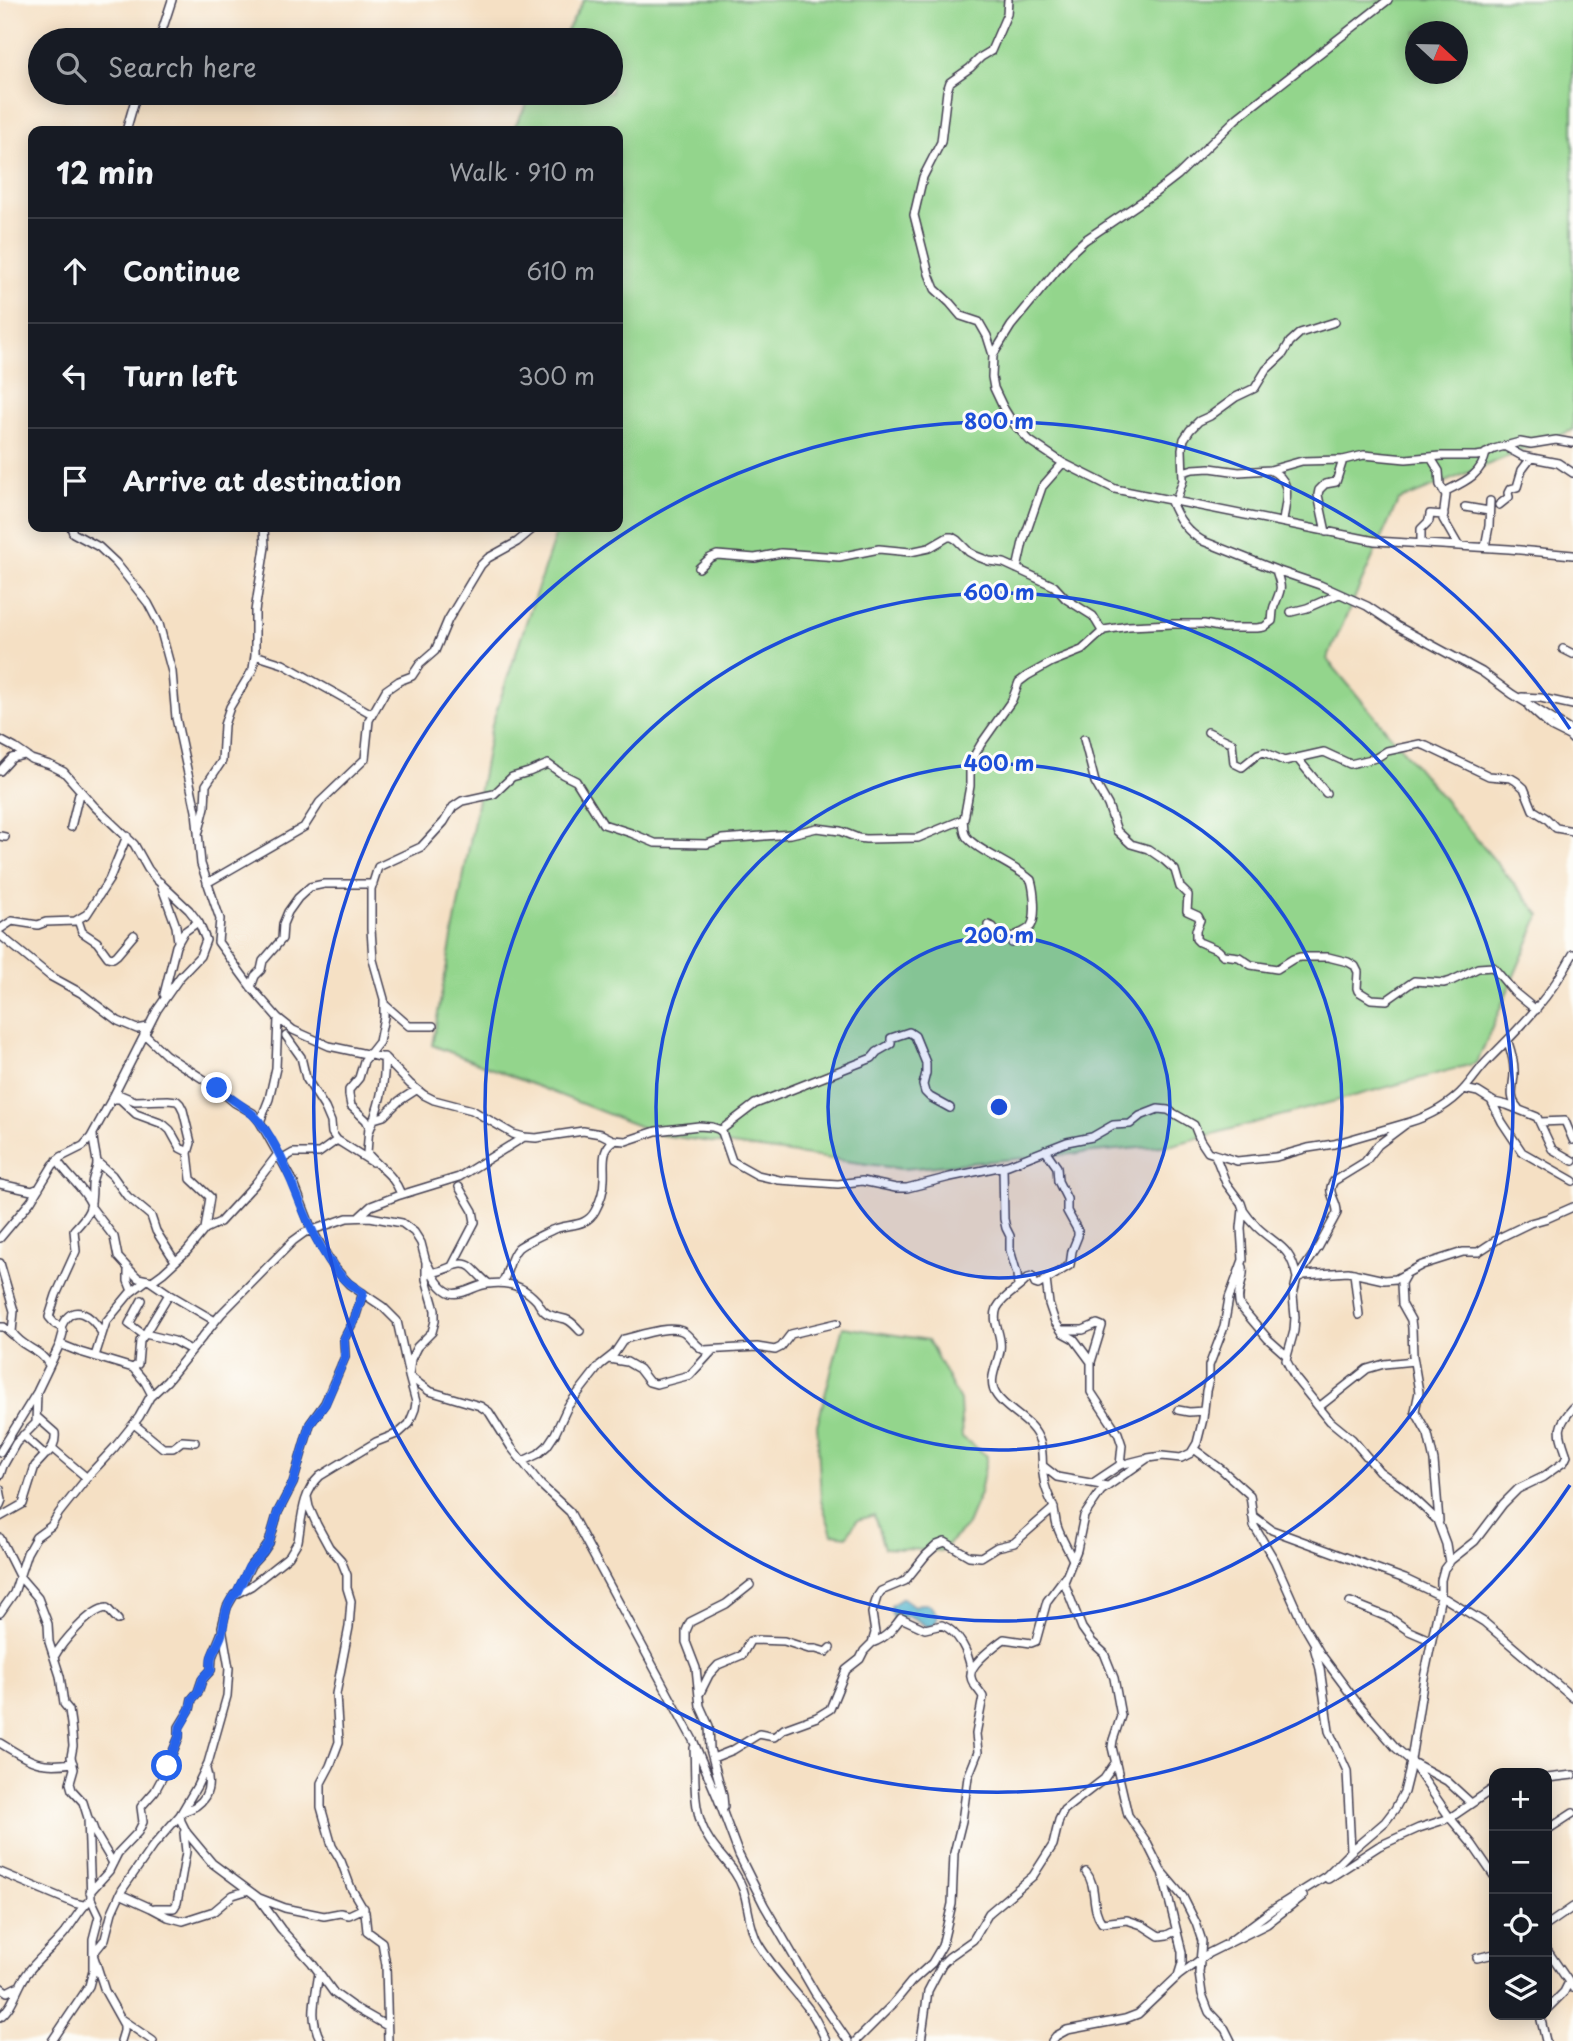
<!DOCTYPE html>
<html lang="en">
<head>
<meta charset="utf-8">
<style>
  :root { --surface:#171b24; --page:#242831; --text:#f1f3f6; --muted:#9ea1a6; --line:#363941 }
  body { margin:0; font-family:"Playpen Sans",sans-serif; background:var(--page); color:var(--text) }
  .controls { position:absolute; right:21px; bottom:21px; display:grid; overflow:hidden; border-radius:14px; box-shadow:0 4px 18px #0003 }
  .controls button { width:63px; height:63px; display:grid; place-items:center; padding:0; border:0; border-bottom:2px solid var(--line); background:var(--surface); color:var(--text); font:35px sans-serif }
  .compass { position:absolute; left:1405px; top:21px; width:63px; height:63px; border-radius:50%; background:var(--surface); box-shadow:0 4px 18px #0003; rotate:112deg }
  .stop { position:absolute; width:21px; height:21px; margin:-16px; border:5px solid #2563eb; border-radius:50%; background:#fff }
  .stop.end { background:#2563eb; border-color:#fff; box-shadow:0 2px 7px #0008 }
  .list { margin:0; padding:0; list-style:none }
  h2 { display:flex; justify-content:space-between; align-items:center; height:91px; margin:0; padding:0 28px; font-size:30px }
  h2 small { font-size:23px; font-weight:400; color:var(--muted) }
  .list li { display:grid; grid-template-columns:46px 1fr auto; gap:21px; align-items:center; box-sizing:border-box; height:105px; padding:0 28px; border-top:2px solid var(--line) }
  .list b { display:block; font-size:26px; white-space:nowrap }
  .list em { font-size:23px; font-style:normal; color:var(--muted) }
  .icon { flex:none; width:38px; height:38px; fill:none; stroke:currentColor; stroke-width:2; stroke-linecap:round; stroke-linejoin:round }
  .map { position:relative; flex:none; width:1573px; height:2041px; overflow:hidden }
  .search { position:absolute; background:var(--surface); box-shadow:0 4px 18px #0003; left:28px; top:28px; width:595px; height:77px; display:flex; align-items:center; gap:18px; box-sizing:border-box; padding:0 24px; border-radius:38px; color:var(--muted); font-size:26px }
  .panel { position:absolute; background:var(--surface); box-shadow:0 4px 18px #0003; left:28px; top:126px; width:595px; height:406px; border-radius:14px }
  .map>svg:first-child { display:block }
</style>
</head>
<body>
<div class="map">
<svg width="1573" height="2041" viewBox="0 0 1573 2041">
  <defs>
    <pattern id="water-ripples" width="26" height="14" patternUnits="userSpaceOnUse" patternTransform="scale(1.75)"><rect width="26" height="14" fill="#4db2cc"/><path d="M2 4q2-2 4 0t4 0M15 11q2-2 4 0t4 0" fill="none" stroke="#4090a7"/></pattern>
  </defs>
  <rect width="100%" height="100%" fill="#fdfcf7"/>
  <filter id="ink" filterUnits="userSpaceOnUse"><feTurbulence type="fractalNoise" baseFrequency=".0143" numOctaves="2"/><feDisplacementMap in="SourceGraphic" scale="14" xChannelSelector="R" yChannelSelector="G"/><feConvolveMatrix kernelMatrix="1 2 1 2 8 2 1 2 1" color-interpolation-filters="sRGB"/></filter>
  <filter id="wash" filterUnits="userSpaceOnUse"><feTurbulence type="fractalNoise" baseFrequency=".00686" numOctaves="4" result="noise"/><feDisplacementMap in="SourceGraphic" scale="28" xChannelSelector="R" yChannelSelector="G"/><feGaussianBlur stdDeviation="1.57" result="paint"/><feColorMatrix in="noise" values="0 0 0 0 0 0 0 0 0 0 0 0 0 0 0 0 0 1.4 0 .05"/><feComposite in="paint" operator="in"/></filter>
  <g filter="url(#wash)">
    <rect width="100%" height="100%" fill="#f5e0c4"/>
    <path fill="#93d58c" stroke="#5a7c64" stroke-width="2" fill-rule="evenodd" d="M584,0H1573V430L1398,501L1327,659L1540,915L1477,1063L1172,1145L902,1169L661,1135L432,1045L492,724L558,527H618V131H512L533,93H611V40H562ZM1416,32H1458V74H1416Z
      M843,1327L928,1340L960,1401L962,1437L987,1456L980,1493L966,1527L941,1551L884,1548L874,1515L857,1520L847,1536L832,1534L821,1500L817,1425Z"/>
    <path fill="url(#water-ripples)" stroke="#386a84" stroke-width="2" d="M903,1598L914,1606L920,1604H929L938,1616L935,1625L927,1627C915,1618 907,1611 894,1621L890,1606Z"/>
  </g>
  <g filter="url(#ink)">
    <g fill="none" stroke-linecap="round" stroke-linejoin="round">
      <g stroke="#423e50" stroke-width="10">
        <path id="minor" d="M1388,0L1237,118L1178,175L1156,192L1085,240L1072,252L1011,326L993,355L992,377L994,388L1003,407L1013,423L1030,441L1063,463L1115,489L1375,541L1509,549L1573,555
          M159,40L172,0
          M126,131L137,93
          M993,355L987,336L979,322L961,316L950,303L935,289L929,274L914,215L923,177L941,142L947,91L950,82L970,68L981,57L991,51L1007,14L1008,0
          M1504,446L1522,456L1558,463L1573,473
          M1431,458L1439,471L1440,485L1446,495L1443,519L1458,545
          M1270,470C1295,482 1285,500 1283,522
          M1183,472L1193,469L1210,468L1239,472L1270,470L1302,461L1342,460
          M1444,492C1464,482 1481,476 1486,453
          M1170,499C1176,516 1187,532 1203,541L1276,570L1320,585L1367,606L1397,626L1482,672L1512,694L1573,732
          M1176,501L1183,480L1182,449L1184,439L1190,430L1199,421L1210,416L1236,397L1255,388L1266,370L1283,354L1290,342L1300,333L1335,322
          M1499,505L1509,497L1508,493L1510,489L1517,487L1522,470L1531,458
          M1465,507L1489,511
          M71,527L73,533L99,547L116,563L148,603L159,624L172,672L176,718L196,811L201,864L220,919L218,942L251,987L278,1018L293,1030L329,1046L385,1058L410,1084L424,1095L434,1100L472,1110L513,1134L524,1137L536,1138L583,1131L601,1134L613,1140L626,1141L656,1131L699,1126L712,1127L718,1129L722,1132L732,1161L757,1175L779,1180L838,1184L862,1181L896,1188H907L950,1177L1008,1165L1067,1142L1092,1137L1113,1125L1130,1124L1140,1116L1158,1109L1168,1110L1194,1125L1200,1140L1208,1152L1237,1161L1276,1157L1308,1148L1334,1144L1410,1122C1430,1116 1451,1104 1465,1088C1473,1079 1480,1068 1489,1059C1523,1025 1550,997 1573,954
          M1326,532L1318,495L1319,490L1325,484L1336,482L1343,460L1364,455L1406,459L1441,456H1476L1483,455L1494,449L1520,442L1531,444L1556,440L1573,443
          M1421,543V529L1429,521L1430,514L1444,515
          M1485,547L1489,526L1490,501
          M699,568L710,558L717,555L755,558L781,553L839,557L879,549L910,552L929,548L948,537H952L957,540L969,552L976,556L989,561L1004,563L1054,586L1066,599L1093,616L1102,631
          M1017,569L1023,542L1042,487L1063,463
          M1291,612L1307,608L1339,594
          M1563,649L1573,654
          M255,655L283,664L372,714
          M1522,697L1541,698L1573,705
          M1529,707L1551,727L1569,736L1573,740
          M1208,732L1232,743L1234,763L1242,767L1258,754L1264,752L1284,761L1324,752L1350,764L1376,758L1387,751L1420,744L1426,746L1489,776L1511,778L1516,781L1524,788L1533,810L1546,818L1556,828L1573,831
          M1084,739L1095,782L1108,805L1117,831L1131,844L1148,849L1164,860L1175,870L1180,887L1188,895L1187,911L1198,916L1200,920L1196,930V939L1199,942L1218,950L1223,955L1239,957L1251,965L1277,969L1293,959L1300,957H1328L1348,962L1355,966L1358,972L1357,988L1358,991L1371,999L1387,1000L1414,981L1444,983L1451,981L1478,968L1493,967L1514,992L1536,1010
          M0,740L15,748L31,759L50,765L64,772L94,806L134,844L148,869L156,879L189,910L199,923L206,940L200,956L180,977L157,1010L113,1097L91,1137L83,1146L61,1157L53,1165L31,1201L0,1238
          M1297,758L1326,793
          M0,771L12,758L24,755
          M963,820C964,825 963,831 966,836C975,850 1015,865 1031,880C1034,890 1037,917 1031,926C1028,931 1017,934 1012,937V943
          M71,827L80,790
          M199,831L205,807L206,785L222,761L224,725L230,707L253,669L255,655V611L265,547L264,527
          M0,836L5,837
          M160,882L176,926L178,941
          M207,883L304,827L320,802L365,759L369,720L386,690L399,681L412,676L420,664L435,651L448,620L481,565L488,558L517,542L535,527
          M78,920L82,932L97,942L108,957L113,958L117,955L134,935
          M988,925L993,927L997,933L1012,937
          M0,929L12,921L38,925L46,922L75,921L87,914L109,880L127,836
          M0,935L50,976L81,993L118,1021L137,1029L148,1027
          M251,987L255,976L261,970L263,961L282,939L283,924L288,912L298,898L310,887L324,884H373
          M164,994L176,946L184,932L198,922
          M385,1005L409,1026H433
          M144,1034L166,1055L217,1088L235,1103L253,1113L260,1122L293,1181L312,1230L333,1266L349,1284L383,1307L397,1321L409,1376L429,1391L480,1406L489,1412L511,1447L541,1485L570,1512L693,1740L718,1799L739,1855L764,1905L815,1993L848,2041
          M286,1036L301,1057L306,1078L325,1108L331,1122L332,1133L337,1140L372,1162
          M1508,1042C1511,1051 1514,1060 1514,1070C1515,1084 1507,1096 1518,1108
          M1464,1089L1478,1092L1494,1102L1507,1105L1537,1117L1552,1149L1573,1161
          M116,1093L135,1101L168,1100L177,1101L180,1104L183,1110L191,1143L188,1153L191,1179L210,1197L205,1229
          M115,1099H120L136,1114L163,1124L170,1130L180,1148L188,1152
          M1491,1100L1502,1122L1522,1152L1573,1181
          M374,1119L384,1116L399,1101L416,1090
          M260,1122L269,1099L276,1068L278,1018
          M1540,1122L1565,1121L1573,1140
          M1406,1124L1378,1145L1365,1162L1334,1181C1325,1193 1338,1200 1337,1213L1318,1248L1297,1278L1293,1295L1295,1317L1294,1331L1286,1360L1296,1379L1330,1421L1352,1439L1379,1471L1403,1488L1437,1520L1446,1544L1449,1563
          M721,1130L755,1104L872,1058L877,1052L891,1044V1038L909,1032L915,1036L926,1063V1073L923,1085L925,1092L930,1097L950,1108
          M369,1132C378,1110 386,1081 384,1057
          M1045,1150L1057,1167L1058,1181L1067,1199V1211L1078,1231V1236L1072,1251L1070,1265L1038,1285L1035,1284L1032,1277L1028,1278C1019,1289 1003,1296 997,1308C991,1323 1003,1335 1000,1350C998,1365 986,1381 997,1396C1009,1413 1033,1420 1040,1442C1044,1454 1041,1468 1044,1480C1045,1489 1049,1497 1053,1505C1055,1512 1055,1519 1057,1526C1061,1538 1068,1549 1073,1560
          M1215,1155L1226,1183L1241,1203L1243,1209L1241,1228L1243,1260L1229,1298L1224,1327L1209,1366V1379L1206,1391L1203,1419L1197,1443L1191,1453L1181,1458L1162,1456L1148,1458L1101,1491L1084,1516L1077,1550L1064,1582L1082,1628L1092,1642L1104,1653L1114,1678L1121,1716L1113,1740L1112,1747L1128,1815L1146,1841L1161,1871L1183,1897L1196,1923L1202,1941L1199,1973L1202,1994L1209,2012L1225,2029L1231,2041
          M57,1160C67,1176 83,1187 91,1204
          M281,1160L293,1153H319L337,1140
          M97,1162L112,1175L127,1196L151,1216L156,1231L175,1261
          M1003,1166L1004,1219L1006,1228L1010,1236V1250L1017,1274L1018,1287
          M0,1184L32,1191L39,1188
          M401,1194C392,1172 381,1170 367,1153L369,1126L366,1120L351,1106L349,1095V1090L359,1078L364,1061L379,1042L384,1017V999L373,960L371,929V889L378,867L421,847L444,822L453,807L462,801L494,794L512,777L529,772L548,764L562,774L576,781L603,824L631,833L655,843L707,844L722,839L791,834L817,828L840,831L858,838L866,839L918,838L964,819L970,786V763L981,744L1012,700L1019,682L1027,676L1052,662L1082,650L1104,630L1129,626L1172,624H1204L1224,628H1257L1264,627L1272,621C1273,616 1272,609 1275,604C1282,587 1282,589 1276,570
          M91,1207L114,1237L118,1257L128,1268L138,1278L152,1281L163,1273L187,1251L205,1229L220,1222L255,1184L278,1154
          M1243,1210C1247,1216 1252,1222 1257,1227C1278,1247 1290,1245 1297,1278L1304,1275L1348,1272L1384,1280L1396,1279L1422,1265L1463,1252H1478L1501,1237L1530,1223L1548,1218L1573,1207
          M360,1216L371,1206L397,1196L459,1177L524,1137
          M0,1263L14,1311L12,1332C23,1349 40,1348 49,1365
          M427,1263C432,1273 439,1289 451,1293C462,1296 476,1285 488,1284C507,1281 524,1286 537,1301C540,1306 542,1311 548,1314C565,1322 564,1313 580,1331
          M1243,1267C1245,1281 1235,1293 1240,1306L1268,1339L1286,1355
          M128,1268V1281L132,1291
          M451,1268L475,1222L473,1211L459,1187
          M432,1272C445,1273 459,1258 471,1267C477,1272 481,1278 488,1283
          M1354,1273L1359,1315
          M1405,1276L1401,1283L1402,1304L1411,1320L1412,1328L1413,1356L1419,1392L1415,1411L1428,1434L1434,1461L1439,1521
          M1046,1280L1049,1304L1055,1322L1063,1333L1074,1339L1091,1362
          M150,1281L169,1294L215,1321
          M502,1283C509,1272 509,1257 518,1248C522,1244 546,1233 552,1230C568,1223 586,1228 595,1211C600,1202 604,1190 604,1179C605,1165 600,1149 615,1140
          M142,1300L129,1324L144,1335
          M0,1327H4L13,1335
          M61,1327C73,1300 92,1316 102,1333
          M1061,1330H1083L1097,1324L1102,1326L1091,1362V1392L1118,1433L1122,1445L1120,1465
          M145,1334L169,1294
          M60,1344L80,1352L133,1368L138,1364L140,1341L145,1334L174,1341L191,1350
          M95,1356L106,1322L130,1293L147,1280
          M609,1359L627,1362L639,1369L649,1382L656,1384L690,1375L713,1350
          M133,1368L145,1382L152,1395
          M1319,1407L1367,1369L1384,1364L1414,1361
          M1178,1410L1189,1412L1204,1411
          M134,1424L163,1448H173L182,1441L195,1442
          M23,1435L43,1453L47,1454C53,1448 56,1442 55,1433L38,1418
          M52,1448L87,1478
          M1194,1449L1221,1469L1250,1495L1254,1526L1275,1561L1302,1622L1320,1653L1355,1700L1396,1748L1411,1761L1450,1818L1472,1844L1494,1876
          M0,1452L37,1392L60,1344L63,1333L61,1327L55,1324L49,1317L56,1295L76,1251L74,1230C90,1213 92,1210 92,1185C92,1177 97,1171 97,1163C96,1153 93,1144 93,1134
          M523,1461L538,1454L547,1446L555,1434L568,1406L600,1365L614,1354L624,1339C638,1336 668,1325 682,1331C689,1334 694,1345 704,1350L757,1347L775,1350L781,1347L791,1334L837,1323
          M1043,1466L1057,1477L1107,1486
          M0,1475L3,1466L16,1443L36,1423L37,1393
          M1093,1483L1120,1465L1144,1459
          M0,1489L2,1500L0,1505
          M307,1497L309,1507L317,1525L329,1547L341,1560L347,1575V1588L351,1601L349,1627L336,1694L339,1742L330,1766L321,1783V1807L332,1846L341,1861L351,1888L365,1912L367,1931L382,1942L386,1965L388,2041
          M1252,1515L1272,1530L1405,1579L1441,1596L1484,1622L1573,1698
          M0,1517L23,1504L35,1466L46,1454
          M0,1538L19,1576L38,1598L48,1624L49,1642L60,1676L64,1704L69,1710L71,1724L73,1746L71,1757L74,1769L70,1783L72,1790L83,1802L88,1818L91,1899L99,1916L93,1939V1954L105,1991L124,2025V2031L121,2041
          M238,1591L251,1565L263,1552L269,1543L278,1512L293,1483L310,1424L325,1403L345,1357L344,1339L355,1318L363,1293
          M1350,1602L1390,1618L1409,1631L1430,1640
          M0,1613L14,1593L27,1553L36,1537L51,1526L59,1513L90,1474L115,1447L139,1417L150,1397L167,1381L221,1314L293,1241L304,1233L347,1218L370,1217L402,1223L414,1232L421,1243L426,1262V1279L435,1310V1321L432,1332L417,1347L411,1359L409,1376L416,1402L415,1409L409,1424L399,1433L376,1442L320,1476C302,1493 302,1518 298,1541L289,1556L251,1586L234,1595L227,1607L222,1627L229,1668L227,1696L208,1763L197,1786L180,1815L181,1821L187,1833L212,1863L259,1898L285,1908L324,1916L340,1913L349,1915L364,1908
          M872,1643C886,1638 892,1630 901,1618L925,1629L942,1625C959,1632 968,1652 971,1669
          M1314,1647L1320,1669L1329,1731L1347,1771L1351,1851
          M54,1657C62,1643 90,1609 107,1608L118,1620
          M700,1693L709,1675L718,1665L742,1655L750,1641L753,1640L784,1641L809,1649H816L826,1652L830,1648
          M0,1743C30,1761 37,1768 73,1763
          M694,1748C696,1780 691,1813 710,1841C721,1858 736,1869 743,1889C749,1907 749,1929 759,1945C773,1968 792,1987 808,2008C816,2018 821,2030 826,2041
          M713,1758L733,1750L759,1734L774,1737L784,1729L817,1717L830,1709L846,1670L860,1659L864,1651L872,1643L875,1633L872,1613L877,1597L881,1591L905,1581L926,1555L937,1545L945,1542L969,1556L981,1557L997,1547L1014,1543L1054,1508
          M1412,1762L1447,1781L1471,1803
          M1547,1778L1573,1775
          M724,1807L723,1796L710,1749L709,1726L700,1706L696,1668L686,1642V1631L690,1622L726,1604L750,1585
          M182,1812C204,1806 213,1791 206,1769
          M91,1822L95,1833L113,1863
          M1547,1830L1573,1813
          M0,1872L74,1903L83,1905
          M1086,1872C1098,1887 1090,1907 1102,1923L1127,1920L1142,1925L1159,1936L1167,1935L1175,1931
          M1162,1872L1182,1952V1963L1178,1976
          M1328,1879L1379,1846L1419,1828L1450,1818L1494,1788
          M90,1892L109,1871L118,1853L138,1832L143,1822L141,1807L155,1791L162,1778L179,1737V1727L190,1709L192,1699L198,1692L202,1680L211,1670L212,1657L222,1632
          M120,1894L151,1908L168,1917L183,1921L214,1911L233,1895L246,1891
          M260,1900L281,1929L312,1963L334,1993L352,2006L387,2026
          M155,1908H174L177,1903L186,1852L184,1833
          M1547,1925L1573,1907
          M1229,1942L1272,1910L1326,1876L1351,1851L1385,1822L1395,1809L1404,1792L1409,1772L1424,1678L1441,1596V1580L1444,1569L1451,1560L1475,1541L1503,1504L1518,1489L1543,1477L1564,1462L1567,1456C1559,1432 1555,1428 1573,1408
          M1547,1950L1573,1988
          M1477,1958L1494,1954
          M319,1972C316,1997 308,2017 321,2041
          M0,1987L7,1992L17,1987
          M1547,2009L1564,1992L1569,1982
          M1543,2015L1541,2020L1546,2041
          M0,2017C13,2007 17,1988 26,1975C36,1960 49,1951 60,1938C72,1926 78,1910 91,1899
          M121,2019L153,2041
          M52,2041L89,1986L93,1971V1954L105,1939L112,1912L122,1890L152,1847L180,1815
          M856,2041L893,2004L911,1982L932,1963L942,1946L952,1904L954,1853L962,1821L968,1777L978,1752L976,1734L983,1697C980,1690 972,1685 971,1677C968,1665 995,1646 1004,1639L1031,1643L1036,1641L1047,1601L1065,1577
          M921,2041L928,1991L942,1964L949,1957L973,1940L989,1913L1033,1876L1053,1845L1059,1820L1064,1810L1104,1779L1115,1763
          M1052,2041L1056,2036L1067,2030L1125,2019L1138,2014L1178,1976L1209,1953L1267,1924L1303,1896"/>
      </g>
      <use href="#minor" stroke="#fff" stroke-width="7"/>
    </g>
  </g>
  <g fill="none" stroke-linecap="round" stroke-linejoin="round" filter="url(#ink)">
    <path stroke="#2563eb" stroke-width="9" d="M167,1766L179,1737L180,1727L190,1709L192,1699L198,1692L203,1678L211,1670C211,1666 211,1663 211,1659C213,1650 220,1642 222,1633C225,1618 225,1603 237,1592L249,1567L263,1552L269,1543L278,1512L293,1483L310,1424L325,1404L345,1357L344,1339L355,1318L363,1293C356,1288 348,1284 342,1277C302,1233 295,1167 259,1121C251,1110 229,1098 217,1088"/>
  </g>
  <circle cx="999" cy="1107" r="171" fill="#1d4ed8" fill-opacity=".12"/>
  <g fill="none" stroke="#1d4ed8" stroke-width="3.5">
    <circle cx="999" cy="1107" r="171"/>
    <circle cx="999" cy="1107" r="343"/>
    <circle cx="999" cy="1107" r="514"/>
    <path d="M1570 1485A685 685 0 1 1 1570 729"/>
  </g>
  <circle cx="999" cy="1107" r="10" fill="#1d4ed8" stroke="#fdfcf7" stroke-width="3.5"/>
  <g font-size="21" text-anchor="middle" font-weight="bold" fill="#1d4ed8" stroke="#fdfcf7" stroke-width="6" stroke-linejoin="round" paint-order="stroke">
    <text x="999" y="429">800 m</text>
    <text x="999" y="600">600 m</text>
    <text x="999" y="771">400 m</text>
    <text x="999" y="943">200 m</text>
  </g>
</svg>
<div class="controls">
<button>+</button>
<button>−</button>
<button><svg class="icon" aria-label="locate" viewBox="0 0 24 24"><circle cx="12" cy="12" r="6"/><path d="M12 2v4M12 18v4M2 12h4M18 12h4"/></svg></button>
<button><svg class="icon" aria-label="layers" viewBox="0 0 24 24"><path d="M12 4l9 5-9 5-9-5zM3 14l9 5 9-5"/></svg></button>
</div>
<svg class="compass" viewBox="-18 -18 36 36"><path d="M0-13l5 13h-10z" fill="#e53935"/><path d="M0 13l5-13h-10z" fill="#9ea1a6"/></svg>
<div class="stop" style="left:167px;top:1766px"></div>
<div class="stop end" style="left:217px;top:1088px"></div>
<div class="search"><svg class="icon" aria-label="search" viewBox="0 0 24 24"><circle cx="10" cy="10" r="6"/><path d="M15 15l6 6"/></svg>Search here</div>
<section class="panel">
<h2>12 min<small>Walk · 910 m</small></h2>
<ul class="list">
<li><svg class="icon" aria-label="ahead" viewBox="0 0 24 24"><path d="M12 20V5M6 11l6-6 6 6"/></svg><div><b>Continue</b></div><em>610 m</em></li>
<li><svg class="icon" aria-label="left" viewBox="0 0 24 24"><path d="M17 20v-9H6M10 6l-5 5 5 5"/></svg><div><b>Turn left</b></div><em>300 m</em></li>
<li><svg class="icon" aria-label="arrive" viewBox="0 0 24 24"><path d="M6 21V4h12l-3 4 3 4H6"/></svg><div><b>Arrive at destination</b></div></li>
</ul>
</section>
</div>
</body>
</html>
